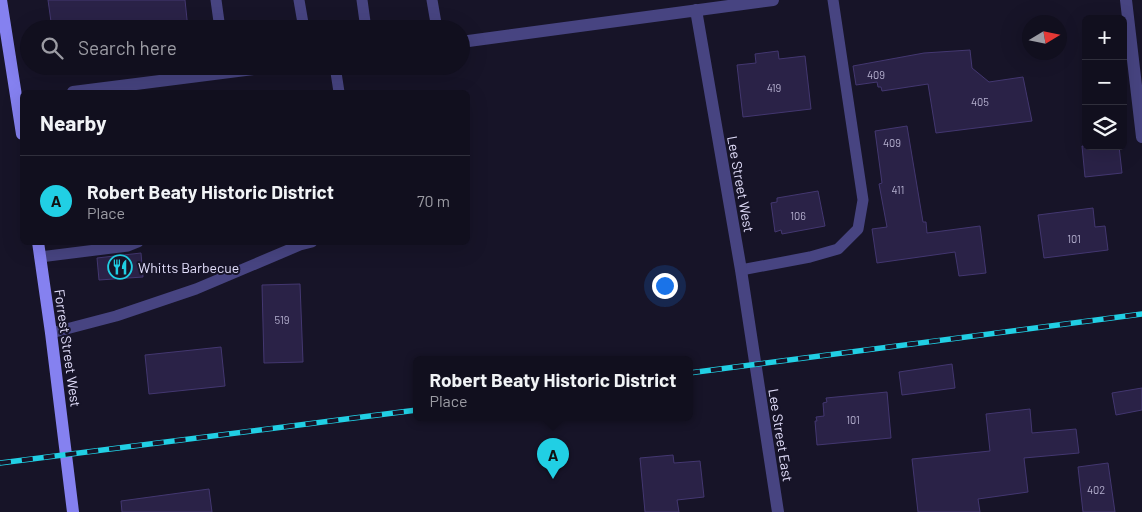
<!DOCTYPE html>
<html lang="en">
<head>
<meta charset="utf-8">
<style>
  :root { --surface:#110f1e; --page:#1a1827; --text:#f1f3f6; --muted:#9c9ca4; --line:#302f3c; --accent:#21cfe4 }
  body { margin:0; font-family:Barlow,sans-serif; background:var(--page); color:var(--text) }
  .controls { position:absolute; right:15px; top:15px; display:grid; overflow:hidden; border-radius:8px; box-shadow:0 5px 20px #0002 }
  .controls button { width:45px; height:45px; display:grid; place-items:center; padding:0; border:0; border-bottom:1px solid var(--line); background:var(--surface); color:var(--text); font:25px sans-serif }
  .compass { position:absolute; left:1022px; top:15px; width:45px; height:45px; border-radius:50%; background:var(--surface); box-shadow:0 5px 20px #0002; rotate:80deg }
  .you { position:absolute; left:664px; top:285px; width:18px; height:18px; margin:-12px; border:4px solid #fff; border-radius:50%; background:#1a73e8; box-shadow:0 0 0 8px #1a73e833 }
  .badge { display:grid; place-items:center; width:32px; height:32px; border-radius:50%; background:var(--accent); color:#111; font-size:16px; font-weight:700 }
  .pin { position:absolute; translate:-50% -41px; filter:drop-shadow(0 1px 2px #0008) }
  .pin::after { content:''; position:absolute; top:26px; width:18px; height:15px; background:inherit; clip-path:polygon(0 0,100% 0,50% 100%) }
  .popup { position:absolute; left:413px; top:356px; width:280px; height:65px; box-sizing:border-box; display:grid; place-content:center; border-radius:8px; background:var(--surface); filter:drop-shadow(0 1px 4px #0005); font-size:16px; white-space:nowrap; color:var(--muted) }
  .popup b { font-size:19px; color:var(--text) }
  .popup::after { content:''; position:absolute; left:50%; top:100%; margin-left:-10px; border:10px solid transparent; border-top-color:var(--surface) }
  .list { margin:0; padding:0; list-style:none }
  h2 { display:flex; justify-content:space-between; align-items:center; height:65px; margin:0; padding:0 20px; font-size:21px }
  h2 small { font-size:16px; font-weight:400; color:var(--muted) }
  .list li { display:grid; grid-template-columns:32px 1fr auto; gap:15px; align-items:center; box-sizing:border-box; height:90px; padding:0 20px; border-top:1px solid var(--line) }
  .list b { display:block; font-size:19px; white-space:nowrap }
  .list p { margin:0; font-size:16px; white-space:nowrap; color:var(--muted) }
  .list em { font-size:16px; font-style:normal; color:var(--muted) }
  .icon { flex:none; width:28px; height:28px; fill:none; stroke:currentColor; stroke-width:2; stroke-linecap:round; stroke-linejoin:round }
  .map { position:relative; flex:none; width:1142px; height:512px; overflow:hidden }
  .search { position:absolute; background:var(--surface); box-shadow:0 5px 20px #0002; left:20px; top:20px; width:450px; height:55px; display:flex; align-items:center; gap:12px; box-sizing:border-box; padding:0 18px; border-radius:28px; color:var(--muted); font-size:19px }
  .panel { position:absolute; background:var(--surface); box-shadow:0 5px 20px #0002; left:20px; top:90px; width:450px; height:155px; border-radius:8px }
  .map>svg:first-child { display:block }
</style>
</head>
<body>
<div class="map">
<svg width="1142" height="512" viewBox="0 0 1142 512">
  <rect width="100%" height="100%" fill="#171428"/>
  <path fill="#2a2247" stroke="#433770" d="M48,0H185L188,29H52Z
    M970,50L972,68L989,82L1023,77L1032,121L936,133L928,84L882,91L881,87H878L877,82L856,85L853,66L924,53Z
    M778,51L779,59L805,56L811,109L743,117L737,65L756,63L755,54Z
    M907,126L923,222H926L927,233L980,226L986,273L959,276L955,252L877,263L872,229L887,227L879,184L882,183L875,131Z
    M1082,146H1119L1122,173L1085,177Z
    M818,191L825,226L782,234L781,230L775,232L771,203L777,202V198Z
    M1093,208L1095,227L1105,226L1108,250L1044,258L1038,215Z
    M141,253L143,277L99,280L97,258Z
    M300,284L303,362L264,363L262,285Z
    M221,347L225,386L149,394L145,355Z
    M952,364L955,388L902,395L899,372Z
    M1142,388V410L1116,415L1112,393Z
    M887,392L891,438L817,445L815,421H817L816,417L824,416L823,403L827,402L826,398Z
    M1030,409L1032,433L1076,429L1079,453L1024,458L1028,492L978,499L980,512H918L912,459L990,451L986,414Z
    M673,455L674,463L700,461L704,497L677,500L679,512H645L640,458Z
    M1108,463L1115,512H1083L1078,467Z
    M209,489L212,512H122L121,501Z"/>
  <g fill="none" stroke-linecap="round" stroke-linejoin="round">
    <path stroke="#474481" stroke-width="11" d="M216,0L220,29
      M299,0L304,29
      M362,0L366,29
      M432,0L437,29
      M335,66L339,92
      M40,257L128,246L138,242
      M741,270L810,257L838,249L858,229L863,200L833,0
      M51,333L116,316L196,289L300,245L312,242"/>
    <path stroke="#474481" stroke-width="12" d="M1126,0L1142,137
      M696,10L741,270L778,512
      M461,42L773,0
      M73,92L278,66"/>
    <path stroke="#8581f0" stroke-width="12" d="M1,0L22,134
      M38,242L51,333L73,512"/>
    <g stroke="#21cfe4" stroke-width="5.5">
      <path id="rail" d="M689,373L1142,314
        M0,463L417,410"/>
    </g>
    <use href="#rail" stroke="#171428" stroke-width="4" stroke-dasharray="11" stroke-linecap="butt"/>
  </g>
  <defs>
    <g id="restaurant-ring" transform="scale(1.25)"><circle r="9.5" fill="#171428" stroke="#21cfe4" stroke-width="1.5"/><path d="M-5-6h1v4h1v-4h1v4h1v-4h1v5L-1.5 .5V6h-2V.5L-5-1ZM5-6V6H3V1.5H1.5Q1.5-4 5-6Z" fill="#21cfe4"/></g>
  </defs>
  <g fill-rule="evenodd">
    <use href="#restaurant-ring" x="120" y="267"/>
  </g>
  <g text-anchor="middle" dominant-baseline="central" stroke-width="4" stroke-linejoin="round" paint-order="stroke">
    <g font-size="11" fill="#b4afce">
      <text x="876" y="74">409</text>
      <text x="774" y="87">419</text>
      <text x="980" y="101">405</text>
      <text x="892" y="142">409</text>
      <text x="898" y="189">411</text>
      <text x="798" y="215">106</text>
      <text x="1074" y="238">101</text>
      <text x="282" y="319">519</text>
      <text x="853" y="419">101</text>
      <text x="1096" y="489">402</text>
    </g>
    <g font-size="14" fill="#e2defb" stroke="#171428">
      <text transform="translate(741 184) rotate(80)">Lee Street West</text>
      <text transform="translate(68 348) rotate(82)">Forrest Street West</text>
      <text transform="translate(781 435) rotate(81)">Lee Street East</text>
    </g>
    <g font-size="14" fill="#e2defb" stroke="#171428" text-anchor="start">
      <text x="138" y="267">Whitts Barbecue</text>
    </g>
  </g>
</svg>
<div class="controls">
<button>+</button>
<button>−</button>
<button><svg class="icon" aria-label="layers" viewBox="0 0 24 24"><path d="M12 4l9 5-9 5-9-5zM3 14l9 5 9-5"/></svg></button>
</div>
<svg class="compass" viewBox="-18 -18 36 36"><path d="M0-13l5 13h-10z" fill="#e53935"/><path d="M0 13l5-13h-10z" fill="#9c9ca4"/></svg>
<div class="you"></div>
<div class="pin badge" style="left:553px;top:479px">A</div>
<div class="popup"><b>Robert Beaty Historic District</b>Place</div>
<div class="search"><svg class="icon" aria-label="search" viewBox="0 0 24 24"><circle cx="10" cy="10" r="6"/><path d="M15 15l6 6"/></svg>Search here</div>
<section class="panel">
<h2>Nearby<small></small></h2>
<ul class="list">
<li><span class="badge">A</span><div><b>Robert Beaty Historic District</b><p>Place</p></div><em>70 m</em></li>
</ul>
</section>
</div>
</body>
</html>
